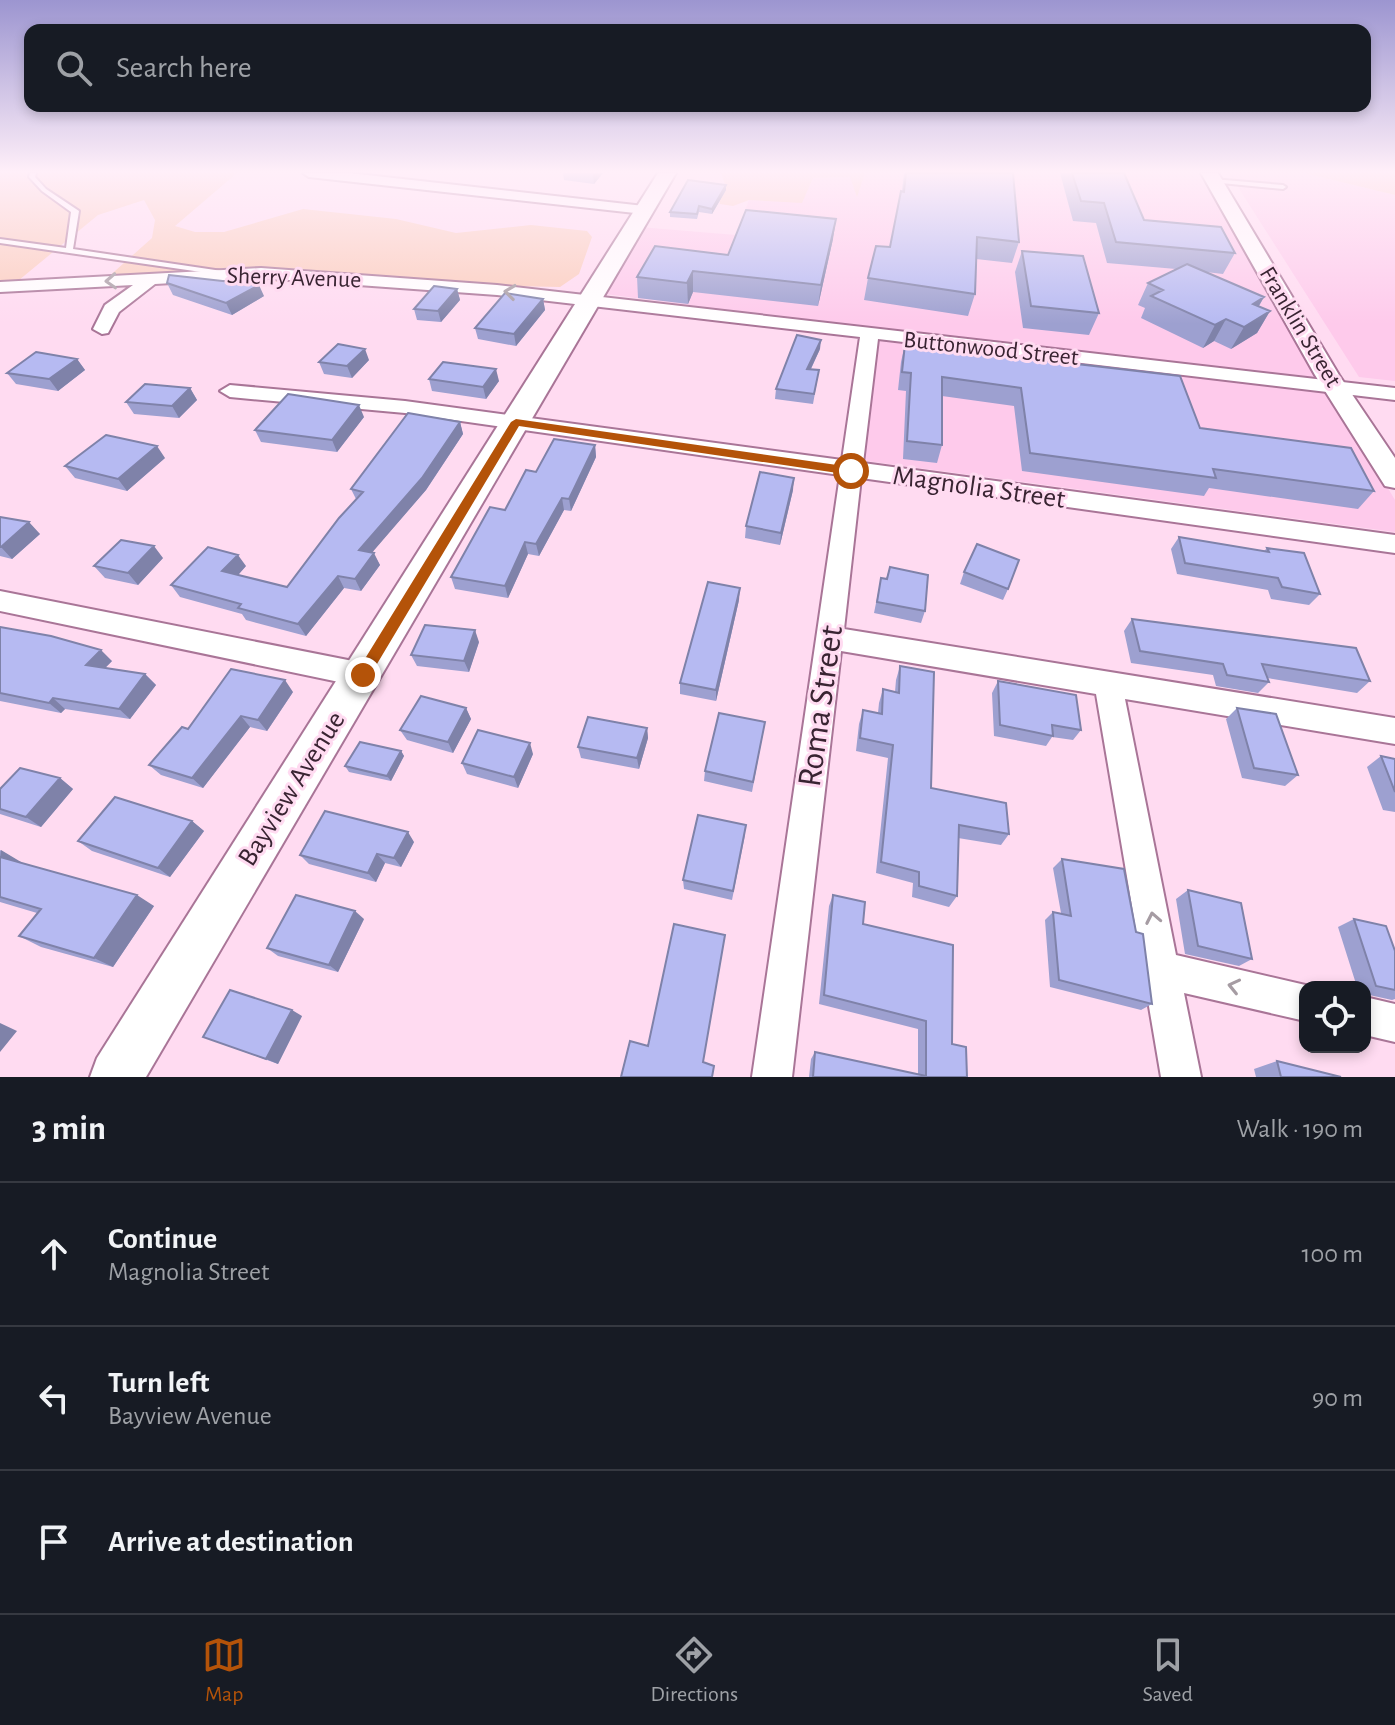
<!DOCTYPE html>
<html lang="en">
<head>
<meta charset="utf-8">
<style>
  :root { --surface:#171b24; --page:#20242c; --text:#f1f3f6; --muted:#9ea1a6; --line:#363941; --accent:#b45309 }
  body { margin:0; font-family:"Alegreya Sans",sans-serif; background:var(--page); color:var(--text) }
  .controls { position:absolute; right:24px; bottom:24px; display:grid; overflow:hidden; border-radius:16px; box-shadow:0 4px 12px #0003 }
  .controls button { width:72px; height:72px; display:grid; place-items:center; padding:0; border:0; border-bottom:2px solid var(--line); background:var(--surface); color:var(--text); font:40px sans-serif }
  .stop { position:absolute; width:24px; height:24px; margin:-18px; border:6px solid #b45309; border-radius:50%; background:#fff }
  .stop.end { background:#b45309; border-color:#fff; box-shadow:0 2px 8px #0008 }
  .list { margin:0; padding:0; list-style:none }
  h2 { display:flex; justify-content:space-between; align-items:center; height:104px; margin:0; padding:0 32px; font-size:34px }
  h2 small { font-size:26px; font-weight:400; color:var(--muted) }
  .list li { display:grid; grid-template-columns:52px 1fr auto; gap:24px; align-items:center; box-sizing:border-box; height:144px; padding:0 32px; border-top:2px solid var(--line) }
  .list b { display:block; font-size:30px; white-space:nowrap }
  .list p { margin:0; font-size:26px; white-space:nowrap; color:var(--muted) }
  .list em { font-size:26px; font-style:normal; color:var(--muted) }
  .icon { flex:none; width:44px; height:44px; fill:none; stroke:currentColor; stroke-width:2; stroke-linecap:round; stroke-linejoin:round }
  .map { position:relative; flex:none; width:1395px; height:1077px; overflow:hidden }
  .search { position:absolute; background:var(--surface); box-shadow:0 4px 12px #0003; left:24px; right:24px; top:24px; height:88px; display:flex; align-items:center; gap:20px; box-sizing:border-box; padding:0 28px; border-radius:16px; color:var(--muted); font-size:30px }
  .sheet { height:536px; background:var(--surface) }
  nav { display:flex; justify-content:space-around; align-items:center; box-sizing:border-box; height:112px; border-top:2px solid var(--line); background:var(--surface); font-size:22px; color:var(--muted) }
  nav a { display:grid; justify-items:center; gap:4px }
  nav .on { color:var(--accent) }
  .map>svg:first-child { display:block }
</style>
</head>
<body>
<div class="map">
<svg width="1395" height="1077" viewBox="0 0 1395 1077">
  <rect width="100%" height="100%" fill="#ffdbf1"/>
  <path fill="#fecaeb" d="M865,173H1198L1395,500V532L859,460L868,329L598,293L639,227L736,235L749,200L802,202L813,178L851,177L857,196Z
    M1229,173H1304L1395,195V381L1359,377Z"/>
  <path fill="#fbcdbc" d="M0,173H237L175,226L195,232H224L303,209L396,219L456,233L531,225L587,231L592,237L579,274L560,287L106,279L152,238L155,220L144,200L98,215L13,285H0Z
    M721,173H865L857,197L850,177L813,178L802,203L749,200L733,206L720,204L719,198L726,187Z
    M1304,173H1395V195Z"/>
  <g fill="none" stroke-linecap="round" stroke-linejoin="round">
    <g stroke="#a97597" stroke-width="4">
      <path id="service" d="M30,173H36L35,177L46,189L79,211L73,249L222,271L226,273L222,275L0,243V239L66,248L71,212L42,191L29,177Z
        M1213,179L1283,185L1286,187L1283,189L1211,182L1210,181Z"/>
    </g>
    <g stroke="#a97597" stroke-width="4">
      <path id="minor" d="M303,173H349L644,206L651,210L644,214L309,177Z
        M261,268L497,285L1395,388V400L878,339L863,463L1395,535V553L861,478L844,629L1395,718V744L1125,699L1176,955L1314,987H1305V1021L1184,993L1201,1077H1161L1096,694L841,651L792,1077H752L840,475L405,413L230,397L220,391L230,385L405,401L842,460L860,337L497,295L261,278L155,284L119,312L108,333L102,334L93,329L105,305L133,285L0,292V282Z
        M0,591L363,663L373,667L377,675L373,683L363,687L0,611Z
        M1365,997L1395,1004V1042L1365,1035Z"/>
    </g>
    <g stroke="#a97597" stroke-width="4">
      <path id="tertiary" d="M1201,173H1218L1339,375L1395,458V488L1385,486L1315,375Z"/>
    </g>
    <g stroke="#a97597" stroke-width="4">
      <path id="secondary" d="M658,173H676L146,1077H90L97,1058Z"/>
    </g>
    <use href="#service" fill="#fff" fill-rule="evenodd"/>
    <use href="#minor" fill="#fff" fill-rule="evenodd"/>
    <use href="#tertiary" fill="#fff" fill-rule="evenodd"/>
    <use href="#secondary" fill="#fff" fill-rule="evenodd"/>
  </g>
  <path fill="#9da0d0" d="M563,173H603L594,184L564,180Z
    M904,173H1013L1019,242L1012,263L976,259L975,294L968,316L864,300L868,278L890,247L902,191Z
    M1060,173H1124L1144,220L1235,253L1223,274L1206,272L1264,297L1259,306L1270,311L1257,333L1231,349L1214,341L1203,348L1141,318L1145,308L1138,305L1148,283L1176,269L1107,263L1096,223L1073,221Z
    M726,185V190L712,214L699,212L697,219L670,217V212Z
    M833,239L818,306L693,292L688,304L638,298L637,277L728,255Z
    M1022,251L1099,313L1089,335L1023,328L1015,272Z
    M167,283L264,296L232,315L173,295Z
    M457,289L460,300L441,322L417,320L414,309Z
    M543,299L545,310L516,346L478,339L475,328Z
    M905,344L1200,428L1374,491L1358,509L1209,488L1204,496L1022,471L1014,406L942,396V445L937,463L903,459L906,391L898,390L901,362Z
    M820,349L811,369L819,370L813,404L775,399L776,389Z
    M77,359L85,370L58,391L16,384L7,373Z
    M369,360L352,378L324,374L319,362Z
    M429,379L499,381L486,399L432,391Z
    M190,388L197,400L179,418L134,414L126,402Z
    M364,417L337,452L261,442L255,430Z
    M460,422L463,434L426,490L372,552L380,565L361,591L344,588L306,636L246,620L242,614L180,597L171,585L246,566L238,575L287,587L356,499L351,489Z
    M595,445L596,457L571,511L564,510L539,556L528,554L508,598L455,589L451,577L536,472Z
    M165,458L127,491L75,478L65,466Z
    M793,490L780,545L745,538L746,526Z
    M0,517L40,534L12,559L0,556Z
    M1179,537L1264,551L1267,548L1320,594L1309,605L1271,599L1268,590L1177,574L1171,549Z
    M163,558L138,585L105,578L94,566Z
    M890,567L925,611L921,623L874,613L881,578L886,579Z
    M964,572L1008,589L1003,600L960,584Z
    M739,600L716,701L680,694V683Z
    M1132,619L1370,681L1357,693L1267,678L1269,682L1258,693L1216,686L1213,675L1131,663L1124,631Z
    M0,627L112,661L105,668L145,674L156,685L130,719L65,709L61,713L0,701Z
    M479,642L469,672L417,666L411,655Z
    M900,666L931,788L1009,834L1001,845L958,838L957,896L949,907L912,897L913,883L876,873L888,758L856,751L859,724L863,710L878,713L879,703L883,689L895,692L896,680Z
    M998,681L1081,730L1073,740L1052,737L1046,746L994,736L992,693Z
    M293,692L267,731L250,727L203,788L161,775L149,765L188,729Z
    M466,708L471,719L453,753L407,740L400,730Z
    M1237,708L1298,775L1285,786L1242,778L1226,719Z
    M765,722L752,792L704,781L705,771Z
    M647,728L648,738L639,769L581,758L578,747Z
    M401,751L404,756L391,781L349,772L345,766Z
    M533,754L518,788L467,774L462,763Z
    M1381,756L1395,759V812L1383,810L1367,767Z
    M60,778L73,789L41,827L0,814V789Z
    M192,821L204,831L170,877L92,851L78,841Z
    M745,835L732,900L684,889L683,880Z
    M414,842L401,867L385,863L376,882L309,864L300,855Z
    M0,850L21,863L154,906L113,967L41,947L19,936L37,913L0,902Z
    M1062,859L1136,932L1152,1004L1141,1010L1050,987L1045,920L1053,912L1061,913L1053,868Z
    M1188,890L1252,959L1239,966L1185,954L1176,899Z
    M833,895L863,924L952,1044L967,1077H809L811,1059L815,1052L918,1074V1029L819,1004L829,906Z
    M364,919L338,972L278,956L267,948Z
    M1354,919L1395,951V999L1392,1000L1365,994V987H1357L1338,927Z
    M302,1016L278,1064L203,1037Z
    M1277,1061L1341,1077H1256L1254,1069Z"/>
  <path fill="#7f82a9" d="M603,173L594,184L593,174Z
    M726,185V190L712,214V209Z
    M836,219L833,239L818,306L821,285Z
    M693,271V292L688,304L687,283Z
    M259,285L264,296L232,315L226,303Z
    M457,289L460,300L441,322L438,311Z
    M1264,297L1251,319L1240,326L1253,304Z
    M543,299L545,310L516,346L514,334Z
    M1270,311L1257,333L1231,349L1244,327Z
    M1226,319L1214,341L1203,348L1215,325Z
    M821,340L820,349L806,379L807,369Z
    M365,349L369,360L352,378L347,366Z
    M77,359L85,370L58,391L49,379Z
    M496,369L499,381L486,399L483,387Z
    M190,388L197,400L179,418L172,406Z
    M359,405L364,417L337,452L332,440Z
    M460,422L463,434L426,490L364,562L359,550Z
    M595,445L596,457L571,511L569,499Z
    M157,446L165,458L127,491L118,479Z
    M794,478L793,490L780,545L781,533Z
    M562,498L564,510L539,556L536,544Z
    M29,522L40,534L12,559L1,547Z
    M525,542L528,554L508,598L505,586Z
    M154,546L163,558L138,585L128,573Z
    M374,553L380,565L361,591L355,579Z
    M238,555L246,566L231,583L222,571Z
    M338,576L344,588L306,636L298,624Z
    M740,588L739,600L716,701V690Z
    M475,630L479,642L469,672L464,661Z
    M101,650L112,661L97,676L86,665Z
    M145,674L156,685L130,719L119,709Z
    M285,680L293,692L267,731L258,720Z
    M53,698L65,709L61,713L49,703Z
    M466,708L471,719L453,753L448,742Z
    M241,716L250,727L203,788L192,778Z
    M647,728L648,738L639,769L637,758Z
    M530,743L533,754L518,788L514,777Z
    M401,751L404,756L391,781L387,776Z
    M60,778L73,789L41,827L26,817Z
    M192,821L204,831L170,877L158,868Z
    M408,832L414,842L401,867L394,858Z
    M1,850L21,862L16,868L0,859Z
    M377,854L385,863L376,882L368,873Z
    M137,895L154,906L113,967L94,958Z
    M355,911L364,919L338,972L329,965Z
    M292,1010L302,1016L278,1064L266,1059Z
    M0,1023L17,1031L0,1052Z"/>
  <path fill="#b6baf2" stroke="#7f82a9" stroke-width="2" d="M906,173H1013L1019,242L977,237L975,294L868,278L876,246L890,247L901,191L904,192Z
    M1072,173H1124L1144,220L1221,227L1235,253L1116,242L1104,203L1081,201Z
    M688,180L726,185L712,209L699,206L697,214L670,212Z
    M746,210L836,219L821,285L693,271L687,283L637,277L655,246L728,255Z
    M1022,251L1083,256L1099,313L1031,306Z
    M1187,264L1264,297L1253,304L1270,311L1244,327L1226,319L1215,325L1151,296L1163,290L1148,283Z
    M169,275L259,285L226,303L167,283Z
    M434,286L457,289L438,311L414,309Z
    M505,293L543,299L514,334L475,328Z
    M797,335L821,340L807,369L819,370L814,394L776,389Z
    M338,344L365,349L347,366L319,362Z
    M905,344L1180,376L1200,428L1351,448L1374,491L1213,469L1216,478L1030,453L1021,388L942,377V445L907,441L911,373L902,372Z
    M36,352L77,359L49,379L7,373Z
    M443,362L496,369L483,387L429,379Z
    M145,384L190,388L172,406L126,402Z
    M288,394L359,405L332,440L255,430Z
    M408,413L460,422L422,478L359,550L374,553L355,579L338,576L298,624L238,608L241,604L171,585L208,547L238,555L222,571L287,587L339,518L363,492L351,489Z
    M106,435L157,446L118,479L65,466Z
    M554,439L595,445L569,499L562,498L536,544L525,542L505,586L451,577L490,507L505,510L526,470L536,472Z
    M760,472L794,478L781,533L746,526Z
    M0,517L29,522L1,547H0Z
    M1179,537L1269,552L1267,548L1304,553L1320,594L1282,587L1278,578L1185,563Z
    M121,540L154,546L128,573L94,566Z
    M977,544L1019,560L1008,589L964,572Z
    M890,567L928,575L925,611L877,602L881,578L887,579Z
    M708,582L740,588L716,690L680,683Z
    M1132,619L1356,648L1370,681L1262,664L1269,682L1227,675L1223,664L1140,651Z
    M425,625L475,630L464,661L411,655Z
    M0,627L51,636L101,650L86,665L145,674L119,709L53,698L49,703L0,693Z
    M900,666L934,672L931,788L1006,803L1009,834L959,825L957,896L919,886V872L881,862L893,745L860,738L863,710L882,714L883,689L899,693Z
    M231,669L285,680L258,720L241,716L192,778L149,765L182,727L188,729Z
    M998,681L1076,695L1081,730L1052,725L1053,736L1000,725Z
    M421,696L466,708L448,742L400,730Z
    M1237,708L1276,714L1298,775L1254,768Z
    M719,713L765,722L753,782L705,771Z
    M588,717L647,728L637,758L578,747Z
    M478,730L530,743L514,777L462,763Z
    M360,742L401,751L387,776L345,766Z
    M1381,756L1395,759V792Z
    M20,768L60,778L26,817L0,809V789Z
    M115,797L192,821L158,868L78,841Z
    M325,811L408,832L394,858L377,854L368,873L300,855Z
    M698,815L746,825L733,891L683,880Z
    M0,857L137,895L94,958L19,936L41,909L0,897Z
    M1062,859L1124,869L1136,932L1143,934L1152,1004L1059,980L1053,912L1071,916Z
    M1188,890L1241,903L1252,959L1198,946Z
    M296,895L355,911L329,965L267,948Z
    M833,895L865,902L863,924L953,945L952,1044L966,1047L967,1077H813L815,1052L926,1076V1021L824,995Z
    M1354,919L1386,926L1395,951V990L1376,986Z
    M674,924L725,935L703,1062L714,1066L712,1077H621L630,1041L648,1046Z
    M230,990L292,1010L266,1059L203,1037Z
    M1277,1061L1341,1077H1281Z"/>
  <defs><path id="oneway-chevron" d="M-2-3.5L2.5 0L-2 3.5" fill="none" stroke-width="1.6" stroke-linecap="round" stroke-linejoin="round" transform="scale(2)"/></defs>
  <g stroke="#a69ca3">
    <use href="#oneway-chevron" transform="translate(111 281) rotate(177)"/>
    <use href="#oneway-chevron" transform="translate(510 292) rotate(-173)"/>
    <use href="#oneway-chevron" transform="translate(1153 918) rotate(-101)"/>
    <use href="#oneway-chevron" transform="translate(1234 986) rotate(-167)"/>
  </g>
  <linearGradient id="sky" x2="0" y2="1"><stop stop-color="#9c95d0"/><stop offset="0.53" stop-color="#ffeff9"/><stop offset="1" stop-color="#ffeff9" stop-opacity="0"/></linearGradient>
  <rect width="1395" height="324" fill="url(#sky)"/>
  <path fill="#b45309" d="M516,419L851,467L857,471L851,475L519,426L368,679H358V670L511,422Z"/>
  <g text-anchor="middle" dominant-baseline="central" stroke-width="6" stroke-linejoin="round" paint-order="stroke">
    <g font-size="24" fill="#392432" stroke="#ffdbf1">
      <text transform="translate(294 278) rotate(2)">Sherry Avenue</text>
      <text transform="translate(1300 327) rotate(59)">Franklin Street</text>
      <text transform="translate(991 349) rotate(6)">Buttonwood Street</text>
    </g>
    <g font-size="28" fill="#392432" stroke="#ffdbf1">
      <text transform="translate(979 488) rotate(8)">Magnolia Street</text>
      <text transform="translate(292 789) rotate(-58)">Bayview Avenue</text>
    </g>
    <g font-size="34" fill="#392432" stroke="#ffdbf1">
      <text transform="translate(821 706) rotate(-82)">Roma Street</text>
    </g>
  </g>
</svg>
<div class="controls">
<button><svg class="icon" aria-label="locate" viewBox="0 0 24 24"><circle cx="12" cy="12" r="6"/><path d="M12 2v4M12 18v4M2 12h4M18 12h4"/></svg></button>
</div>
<div class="stop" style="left:851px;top:471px"></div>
<div class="stop end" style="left:363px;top:675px"></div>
<div class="search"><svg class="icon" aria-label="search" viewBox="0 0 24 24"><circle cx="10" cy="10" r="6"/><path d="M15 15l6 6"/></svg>Search here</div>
</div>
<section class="sheet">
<h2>3 min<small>Walk · 190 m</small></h2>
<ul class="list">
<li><svg class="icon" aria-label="ahead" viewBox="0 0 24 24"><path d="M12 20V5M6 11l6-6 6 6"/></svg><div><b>Continue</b><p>Magnolia Street</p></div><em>100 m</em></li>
<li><svg class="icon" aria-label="left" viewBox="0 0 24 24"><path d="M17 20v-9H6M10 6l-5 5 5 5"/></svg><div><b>Turn left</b><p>Bayview Avenue</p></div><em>90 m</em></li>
<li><svg class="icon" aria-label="arrive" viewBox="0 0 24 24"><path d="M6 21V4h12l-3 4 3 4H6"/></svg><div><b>Arrive at destination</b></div></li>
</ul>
</section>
<nav>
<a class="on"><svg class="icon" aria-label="map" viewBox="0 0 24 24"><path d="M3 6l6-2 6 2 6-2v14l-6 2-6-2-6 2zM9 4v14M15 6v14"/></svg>Map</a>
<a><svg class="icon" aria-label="directions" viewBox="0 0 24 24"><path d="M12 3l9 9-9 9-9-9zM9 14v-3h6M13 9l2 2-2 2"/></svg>Directions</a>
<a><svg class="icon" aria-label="saved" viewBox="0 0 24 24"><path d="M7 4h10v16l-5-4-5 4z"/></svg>Saved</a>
</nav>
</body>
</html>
